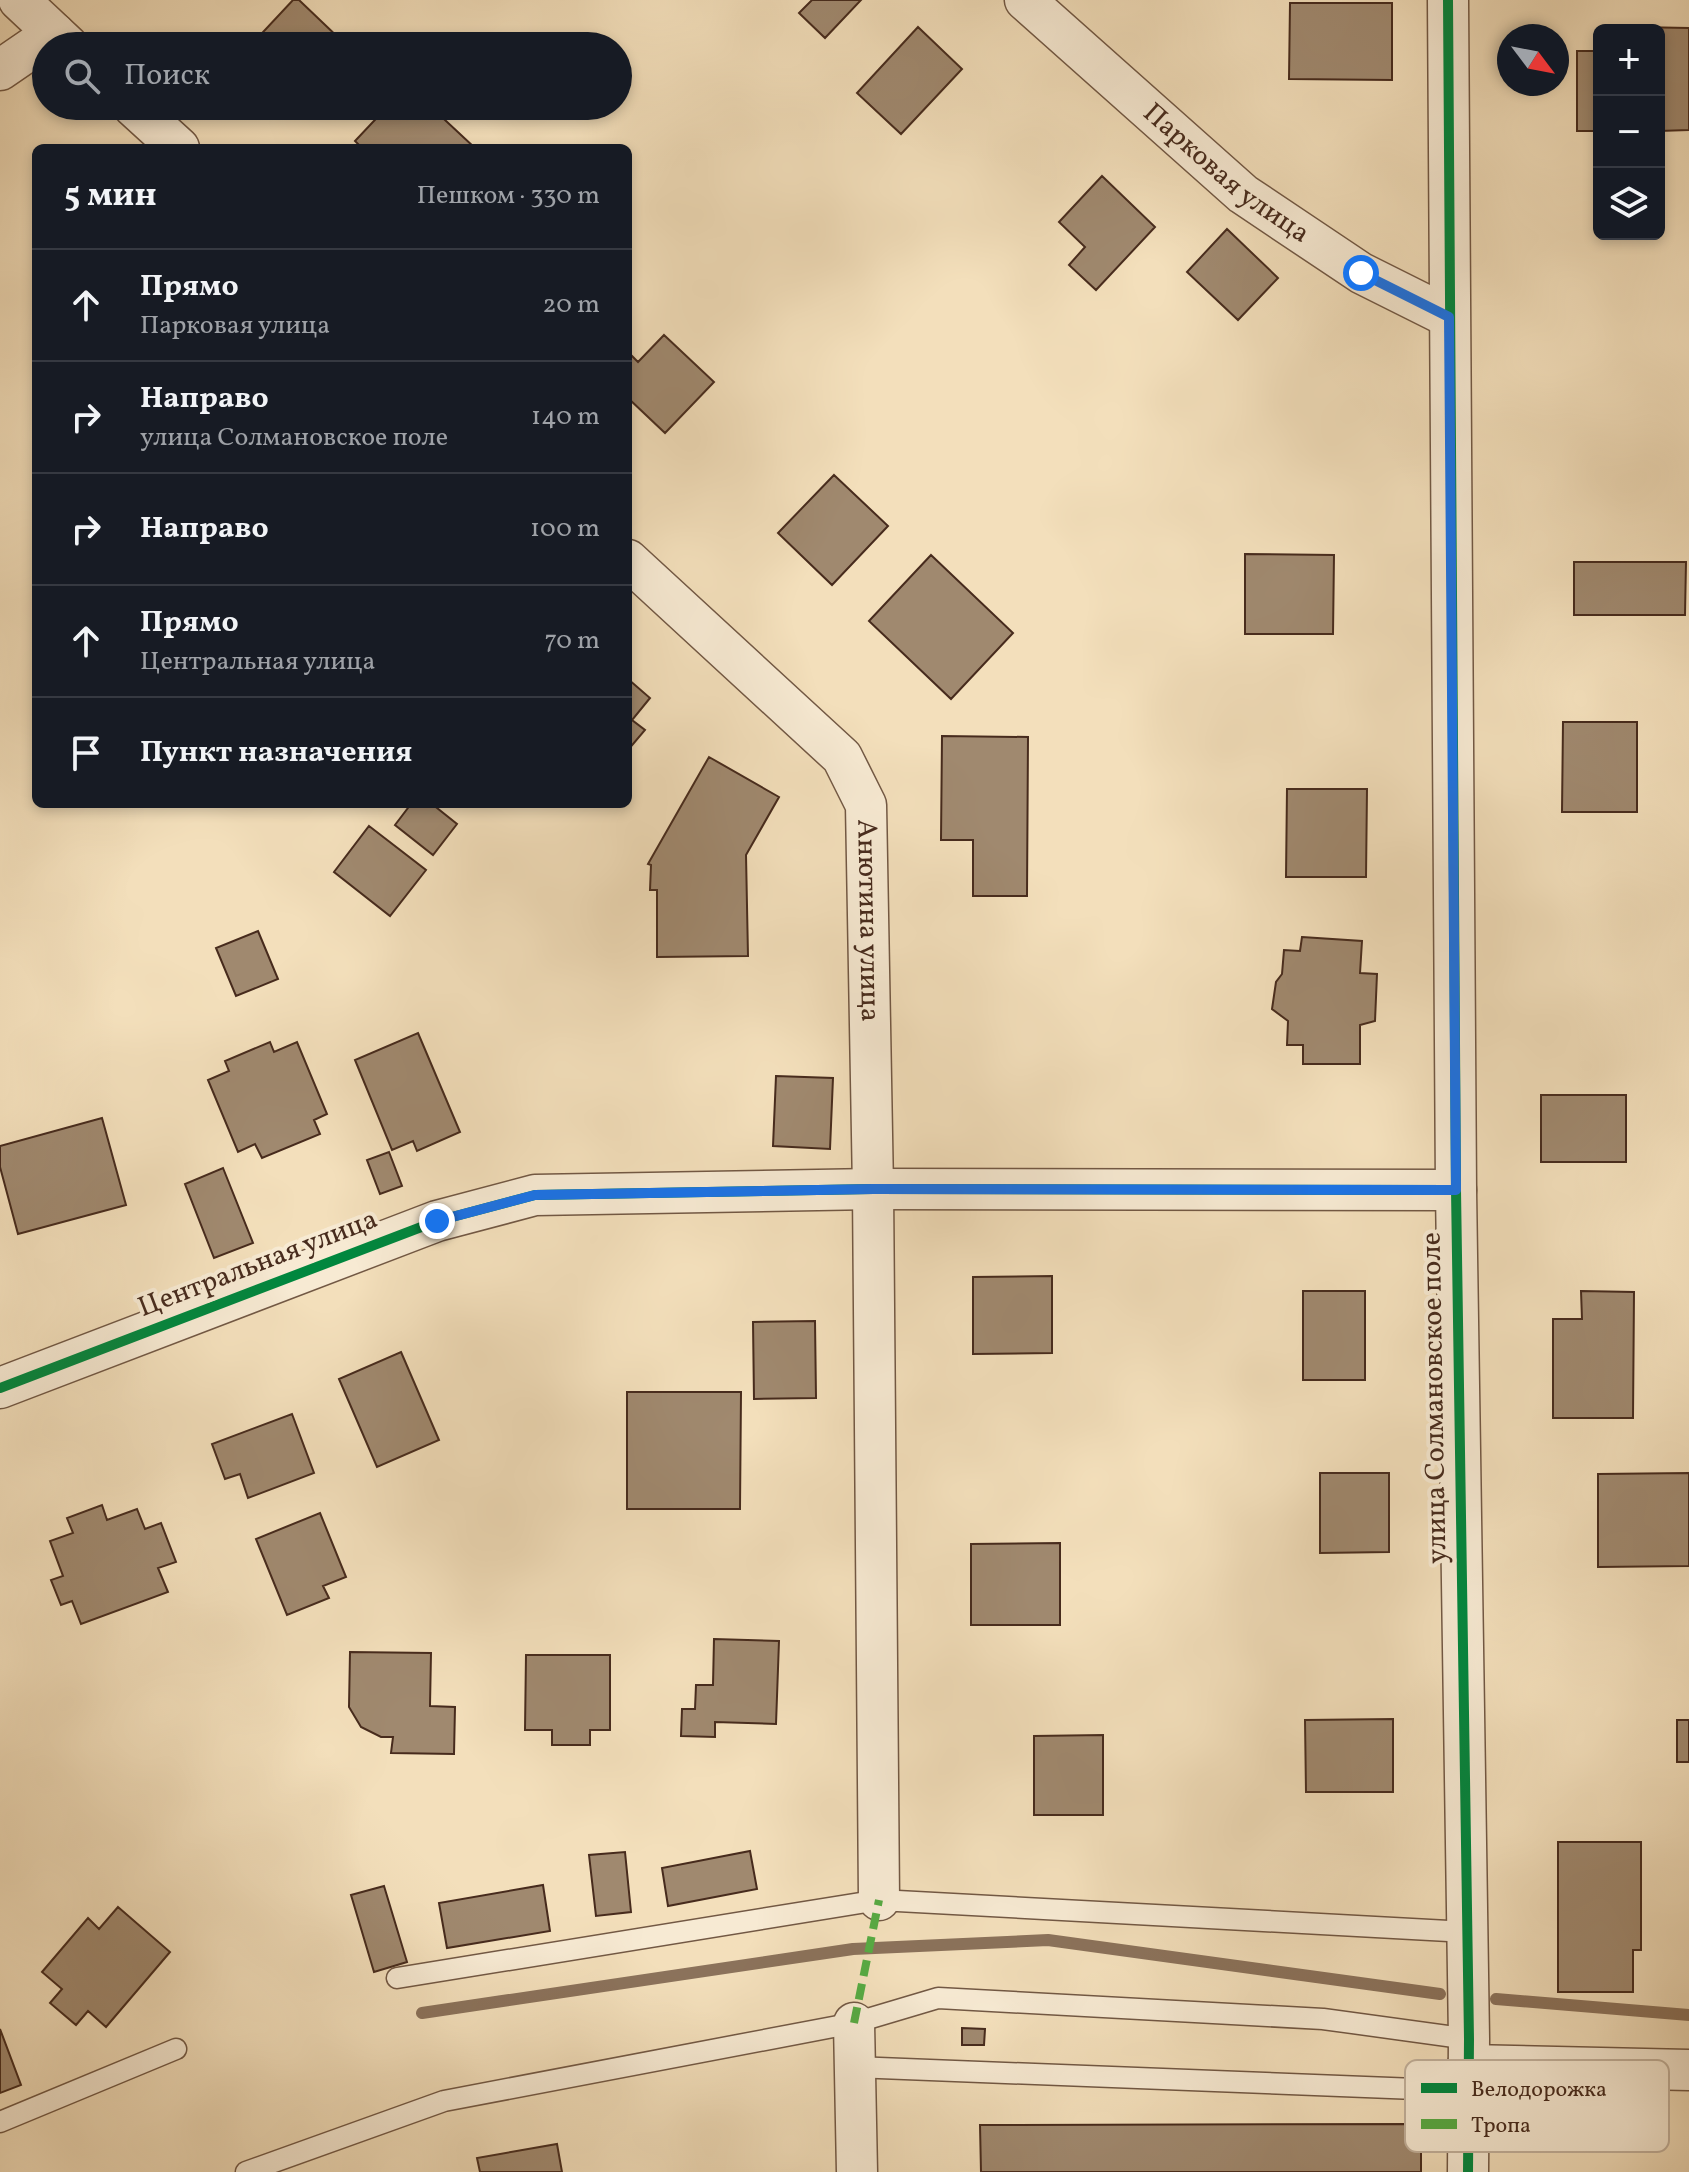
<!DOCTYPE html>
<html lang="ru">
<head>
<meta charset="utf-8">
<style>
  :root { --surface:#171b24; --page:#20242c; --text:#f1f3f6; --muted:#9ea1a6; --line:#363941 }
  body { margin:0; font-family:Vollkorn,serif; background:var(--page); color:var(--text) }
  .controls { position:absolute; right:24px; top:24px; display:grid; overflow:hidden; border-radius:12px; box-shadow:0 4px 12px #0003 }
  .controls button { width:72px; height:72px; display:grid; place-items:center; padding:0; border:0; border-bottom:2px solid var(--line); background:var(--surface); color:var(--text); font:40px sans-serif }
  .compass { position:absolute; left:1497px; top:24px; width:72px; height:72px; border-radius:50%; background:var(--surface); box-shadow:0 4px 12px #0003; rotate:122deg }
  .stop { position:absolute; width:24px; height:24px; margin:-18px; border:6px solid #1a73e8; border-radius:50%; background:#fff }
  .stop.end { background:#1a73e8; border-color:#fff; box-shadow:0 2px 8px #0008 }
  .list { margin:0; padding:0; list-style:none }
  h2 { display:flex; justify-content:space-between; align-items:center; height:104px; margin:0; padding:0 32px; font-size:34px }
  h2 small { font-size:26px; font-weight:400; color:var(--muted) }
  .list li { display:grid; grid-template-columns:52px 1fr auto; gap:24px; align-items:center; box-sizing:border-box; height:112px; padding:0 32px; border-top:2px solid var(--line) }
  .list b { display:block; font-size:30px; white-space:nowrap }
  .list p { margin:0; font-size:26px; white-space:nowrap; color:var(--muted) }
  .list em { font-size:26px; font-style:normal; color:var(--muted) }
  .icon { flex:none; width:44px; height:44px; fill:none; stroke:currentColor; stroke-width:2; stroke-linecap:round; stroke-linejoin:round }
  .map { position:relative; flex:none; width:1689px; height:2172px; overflow:hidden }
  .search { position:absolute; background:var(--surface); box-shadow:0 4px 12px #0003; left:32px; top:32px; width:600px; height:88px; display:flex; align-items:center; gap:20px; box-sizing:border-box; padding:0 28px; border-radius:44px; color:var(--muted); font-size:30px }
  .panel { position:absolute; background:var(--surface); box-shadow:0 4px 12px #0003; left:32px; top:144px; width:600px; height:664px; border-radius:12px }
  .map>svg:first-child { display:block }
</style>
</head>
<body>
<div class="map">
<svg width="1689" height="2172" viewBox="0 0 1689 2172">
  <rect width="100%" height="100%" fill="#f3dfbb"/>
  <filter id="stains"><feTurbulence type="fractalNoise" baseFrequency=".0025" numOctaves="4"/><feColorMatrix values="0 0 0 0 .2 0 0 0 0 .09 0 0 0 0 .02 0 0 0 .5 -.17"/></filter>
  <radialGradient id="worn" r=".72"><stop offset=".6" stop-color="#630" stop-opacity="0"/><stop offset="1" stop-color="#630" stop-opacity=".3"/></radialGradient>
  <g fill="none" stroke-linecap="round" stroke-linejoin="round">
    <path stroke="#8b725b" stroke-width="12" d="M1496,1999L1689,2015
      M422,2013L853,1949L1048,1940L1440,1994"/>
  </g>
  <path fill="#a0896f" stroke="#472b1d" stroke-width="2" d="M293,0H299L343,42L339,46H250Z
    M812,0H861L825,38L799,13Z
    M1290,3H1392V80L1289,79Z
    M918,27L962,69L901,134L857,93Z
    M1637,27L1689,28V130L1659,131V30H1637Z
    M1577,51H1599V131H1577Z
    M388,106H430L475,148H362L355,141Z
    M1102,176L1155,227L1096,290L1069,265L1085,247L1059,222Z
    M1227,229L1278,278L1238,320L1187,272Z
    M664,335L714,382L665,433L628,398V352L638,362Z
    M834,475L888,526L832,585L778,533Z
    M1245,554L1334,555L1333,634H1245Z
    M931,555L1013,633L951,699L869,621Z
    M1574,562H1686L1685,615H1574Z
    M628,679L650,698L632,720L645,730L628,750Z
    M1563,722H1637V812H1562Z
    M942,736L1028,737L1027,896H973V840H941Z
    M709,757L779,797L746,855L748,956L657,957V890H650L651,865L648,864Z
    M1287,789H1367L1366,877H1286Z
    M411,804H432L457,824L433,855L395,825Z
    M369,826L426,870L390,916L334,872Z
    M258,931L278,979L236,996L216,948Z
    M1302,937L1362,941L1360,973L1377,974L1375,1021L1360,1025V1064H1303V1045H1287L1288,1021L1272,1009L1276,982L1282,974L1284,950L1300,951Z
    M418,1033L460,1132L417,1151L413,1141L392,1150L355,1060Z
    M270,1042L274,1052L297,1042L327,1114L314,1120L320,1134L262,1158L255,1144L238,1152L208,1080L229,1071L225,1061Z
    M776,1076L833,1078L830,1149L773,1146Z
    M1541,1095H1626V1162H1541Z
    M102,1118L126,1205L18,1234L0,1167V1146Z
    M389,1152L402,1186L380,1194L367,1160Z
    M223,1168L253,1243L214,1258L185,1184Z
    M1052,1276V1353L973,1354V1277Z
    M1303,1291H1365V1380H1303Z
    M1581,1291L1634,1292L1633,1418H1553V1319H1582Z
    M815,1321L816,1398L754,1399L753,1322Z
    M401,1352L439,1440L377,1467L339,1379Z
    M627,1392H741L740,1509H627Z
    M292,1414L314,1473L248,1498L240,1474L225,1479L212,1444Z
    M1320,1473H1389V1552L1320,1553Z
    M1689,1473V1566L1598,1567V1474Z
    M102,1505L107,1520L137,1509L145,1529L161,1523L176,1562L158,1568L168,1592L81,1624L72,1601L61,1605L51,1580L63,1576L50,1541L73,1533L67,1518Z
    M320,1513L346,1577L323,1586L329,1598L287,1615L256,1539Z
    M1060,1543V1625H971V1544Z
    M714,1639L779,1641L776,1724L715,1722V1737L681,1736L682,1709H695L696,1685H713Z
    M350,1652L431,1653L430,1706L455,1707L454,1754L391,1753L393,1737H381L361,1727L349,1707Z
    M526,1655H610V1730H590V1745H552V1730H525Z
    M1393,1719V1792H1306L1305,1720Z
    M1677,1720H1689V1762H1677Z
    M1103,1735V1815H1034V1736Z
    M1558,1842H1641V1950H1633V1992H1558Z
    M750,1851L757,1889L668,1906L662,1868Z
    M625,1852L631,1912L596,1916L589,1855Z
    M543,1885L550,1931L447,1948L439,1903Z
    M384,1886L407,1962L374,1972L351,1895Z
    M118,1907L170,1952L106,2027L88,2011L76,2025L50,2003L62,1989L42,1972L88,1918L99,1929Z
    M962,2028L985,2029L984,2045H962Z
    M0,2029L21,2085L0,2093Z
    M1421,2124V2172H981L980,2125Z
    M557,2144L562,2172H480L477,2158Z"/>
  <g fill="none" stroke-linecap="round" stroke-linejoin="round">
    <g stroke="#725844" stroke-width="23">
      <path id="service" d="M397,1978L879,1900L1467,1932
        M854,2067L1467,2091
        M0,2122L176,2049
        M246,2172L444,2101L854,2023L938,1998L1323,2019L1469,2039"/>
    </g>
    <g stroke="#725844" stroke-width="43">
      <g id="minor">
        <path d="M19,0L68,46"/>
        <path id="s1" d="M1025,0L1243,194L1361,273L1449,317"/>
        <path d="M1448,0L1456,1190L1469,2039L1468,2172"/>
        <path d="M0,70L54,33"/>
        <path d="M133,106L179,148"/>
        <path id="s2" d="M628,560L842,757L866,805L873,1189L879,1900"/>
        <path d="M0,1388L437,1221L535,1195L873,1189L1456,1190"/>
        <path d="M854,2023L857,2172"/>
        <path d="M1468,2065L1689,2070"/>
      </g>
    </g>
    <use href="#service" stroke="#f7ead3" stroke-width="20"/>
    <use href="#minor" stroke="#f7ead3" stroke-width="40"/>
    <path stroke="#56ab43" stroke-width="8" stroke-dasharray="16 8" stroke-linecap="butt" d="M854,2023L879,1900"/>
    <g stroke="#f7ead3" stroke-width="15">
      <path id="cycleway" d="M1448,0L1456,1190L1469,2039L1468,2172
        M0,1388L437,1221L535,1195L873,1189L1456,1190"/>
    </g>
    <use href="#cycleway" stroke="#00873e" stroke-width="10"/>
  </g>
  <g fill="none" stroke-linecap="round" stroke-linejoin="round">
    <path stroke="#1a73e8" stroke-width="10" d="M437,1221L535,1195L873,1189L1456,1190L1449,317L1361,273"/>
  </g>
  <g text-anchor="middle" dominant-baseline="central" stroke-width="8" stroke-linejoin="round" paint-order="stroke">
    <g font-size="28" fill="#472b1d" stroke="#f7ead3">
      <text stroke="none"><textPath href="#s1" startOffset="266">Парковая улица</textPath></text>
      <text stroke="none"><textPath href="#s2" startOffset="460">Анютина улица</textPath></text>
      <text transform="translate(258 1264) rotate(-21)">Центральная улица</text>
      <text transform="translate(1435 1398) rotate(-91)">улица Солмановское поле</text>
    </g>
  </g>
  <rect x="1405" y="2060" width="264" height="92" rx="12" fill="#f7ead3" stroke="#c2b19c" stroke-width="2"/>
  <rect x="1421" y="2083" width="36" height="10" fill="#00873e"/>
  <rect x="1421" y="2119" width="36" height="10" fill="#56ab43"/>
  <g font-size="22" fill="#472b1d">
    <text x="1471" y="2096">Велодорожка</text>
    <text x="1471" y="2132">Тропа</text>
  </g>
  <rect width="100%" height="100%" filter="url(#stains)"/>
  <rect width="100%" height="100%" fill="url(#worn)"/>
</svg>
<div class="controls">
<button>+</button>
<button>−</button>
<button><svg class="icon" aria-label="layers" viewBox="0 0 24 24"><path d="M12 4l9 5-9 5-9-5zM3 14l9 5 9-5"/></svg></button>
</div>
<svg class="compass" viewBox="-18 -18 36 36"><path d="M0-13l5 13h-10z" fill="#e53935"/><path d="M0 13l5-13h-10z" fill="#9ea1a6"/></svg>
<div class="stop" style="left:1361px;top:273px"></div>
<div class="stop end" style="left:437px;top:1221px"></div>
<div class="search"><svg class="icon" aria-label="search" viewBox="0 0 24 24"><circle cx="10" cy="10" r="6"/><path d="M15 15l6 6"/></svg>Поиск</div>
<section class="panel">
<h2>5 мин<small>Пешком · 330 m</small></h2>
<ul class="list">
<li><svg class="icon" aria-label="ahead" viewBox="0 0 24 24"><path d="M12 20V5M6 11l6-6 6 6"/></svg><div><b>Прямо</b><p>Парковая улица</p></div><em>20 m</em></li>
<li><svg class="icon" aria-label="right" viewBox="0 0 24 24"><path d="M7 20v-9h11M14 6l5 5-5 5"/></svg><div><b>Направо</b><p>улица Солмановское поле</p></div><em>140 m</em></li>
<li><svg class="icon" aria-label="right" viewBox="0 0 24 24"><path d="M7 20v-9h11M14 6l5 5-5 5"/></svg><div><b>Направо</b></div><em>100 m</em></li>
<li><svg class="icon" aria-label="ahead" viewBox="0 0 24 24"><path d="M12 20V5M6 11l6-6 6 6"/></svg><div><b>Прямо</b><p>Центральная улица</p></div><em>70 m</em></li>
<li><svg class="icon" aria-label="arrive" viewBox="0 0 24 24"><path d="M6 21V4h12l-3 4 3 4H6"/></svg><div><b>Пункт назначения</b></div></li>
</ul>
</section>
</div>
</body>
</html>
